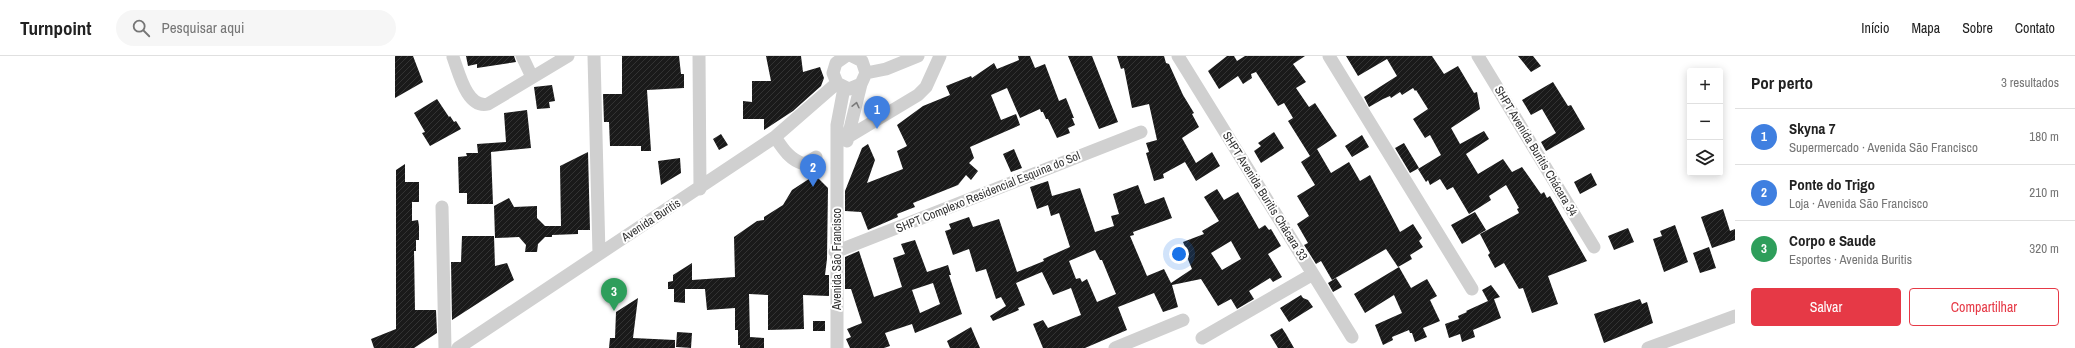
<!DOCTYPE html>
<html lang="pt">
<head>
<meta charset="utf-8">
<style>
  :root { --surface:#fff; --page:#f6f6f6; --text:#222; --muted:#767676; --line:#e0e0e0; --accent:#e63946 }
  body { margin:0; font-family:"Archivo Narrow",sans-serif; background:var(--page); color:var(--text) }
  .controls { position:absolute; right:12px; top:12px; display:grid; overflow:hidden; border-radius:4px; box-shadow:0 2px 10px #0003 }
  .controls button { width:36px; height:36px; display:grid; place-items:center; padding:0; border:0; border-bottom:1px solid var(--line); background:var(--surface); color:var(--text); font:20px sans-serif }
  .you { position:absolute; left:1179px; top:198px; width:14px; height:14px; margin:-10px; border:3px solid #fff; border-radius:50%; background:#1a73e8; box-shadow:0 0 0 6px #1a73e833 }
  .badge { display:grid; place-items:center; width:26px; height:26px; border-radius:50%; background:var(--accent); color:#fff; font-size:13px; font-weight:700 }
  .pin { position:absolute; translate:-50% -33px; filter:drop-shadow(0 1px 2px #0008) }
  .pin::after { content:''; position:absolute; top:21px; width:14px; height:12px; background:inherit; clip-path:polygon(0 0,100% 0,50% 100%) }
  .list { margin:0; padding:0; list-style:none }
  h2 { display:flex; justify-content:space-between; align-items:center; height:52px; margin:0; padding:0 16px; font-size:17px }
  h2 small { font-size:13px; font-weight:400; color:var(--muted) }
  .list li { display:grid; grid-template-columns:26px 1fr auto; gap:12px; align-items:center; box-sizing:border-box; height:56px; padding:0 16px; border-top:1px solid var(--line) }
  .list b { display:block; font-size:15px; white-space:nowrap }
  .list p { margin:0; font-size:13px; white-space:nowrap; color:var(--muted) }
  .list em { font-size:13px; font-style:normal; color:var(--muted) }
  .actions { display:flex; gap:8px; padding:12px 16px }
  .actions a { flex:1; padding:9px 0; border:1px solid var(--accent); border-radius:4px; text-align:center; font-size:14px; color:var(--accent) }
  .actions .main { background:var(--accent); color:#fff }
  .icon { flex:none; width:22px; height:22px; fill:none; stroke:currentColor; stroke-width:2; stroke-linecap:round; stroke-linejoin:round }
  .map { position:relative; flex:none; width:1735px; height:292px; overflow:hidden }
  header { display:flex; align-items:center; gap:24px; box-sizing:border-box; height:56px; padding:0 20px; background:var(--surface); border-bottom:1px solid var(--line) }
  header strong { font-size:19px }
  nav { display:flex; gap:22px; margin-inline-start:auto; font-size:14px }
  .search { width:280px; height:36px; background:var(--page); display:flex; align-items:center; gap:10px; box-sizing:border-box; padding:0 14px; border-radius:22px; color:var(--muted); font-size:15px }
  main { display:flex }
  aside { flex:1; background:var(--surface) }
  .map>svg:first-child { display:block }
</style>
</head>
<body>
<header>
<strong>Turnpoint</strong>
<div class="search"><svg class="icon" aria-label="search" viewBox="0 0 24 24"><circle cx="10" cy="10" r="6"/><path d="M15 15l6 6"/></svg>Pesquisar aqui</div>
<nav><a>Início</a><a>Mapa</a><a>Sobre</a><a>Contato</a></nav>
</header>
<main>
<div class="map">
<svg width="1735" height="292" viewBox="0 0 1735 292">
  <defs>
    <pattern id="building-hatch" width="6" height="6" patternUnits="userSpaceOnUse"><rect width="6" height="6" fill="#1a1a1a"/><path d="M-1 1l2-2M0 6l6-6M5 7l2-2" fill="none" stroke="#333"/></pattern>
  </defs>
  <rect width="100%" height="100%" fill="#fff"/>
  <path fill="url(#building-hatch)" fill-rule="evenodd" d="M395,0H413L423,26L395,42Z
    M466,0H514L516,6L477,12V8L468,10Z
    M622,0H679L681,18H684V32L647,34L651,95H641V90H610L609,66H604L603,38H622Z
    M766,0H801L803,16L820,11L824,22L821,30L793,55L764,74V63H743V45L752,46V25H771Z
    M1018,0H1030L1035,12L1045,8L1059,45L1066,42L1074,62H1072L1075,69L1068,72L1070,77L1057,82L1048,63H1046L1043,56H1041L1040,53L1020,62L1007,32L991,39L1001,64L1016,58L1020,69L970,91L974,102L969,107L978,115L971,124L966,119L958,129L913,147L915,151L897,158L898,161L868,174L861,156L845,155V135L862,92L868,88L875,104L867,127L903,113L897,95L907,90L897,69L923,50L950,39L946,30L971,20L972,22L994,7L997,13L1019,4Z
    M1068,0H1092L1118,66L1099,73Z
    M1117,0H1164L1166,7L1169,8L1183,39L1194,57L1192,58L1199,71L1182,82L1196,107L1212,96L1220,110L1196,125L1185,106L1163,118L1164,122L1154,125L1146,97L1149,96L1146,87L1157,84L1149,48L1132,52L1124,12L1121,13Z
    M1227,0H1234L1237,5L1245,0H1305L1293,8L1306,26L1296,32L1309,51L1315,47L1337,80L1317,93L1331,117L1349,106L1360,125L1370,119L1400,176L1413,168L1422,182L1419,185L1423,191L1410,199L1412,203L1398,211L1386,193L1332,224L1321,205L1316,208L1304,189L1308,187L1297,168L1309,160L1297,140L1315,129L1301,106L1310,100L1288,65L1293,62L1284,47L1278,50L1256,16L1251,18L1252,22L1243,28L1238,20L1219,33L1208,15Z
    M1346,0H1432L1444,18L1458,10L1474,37L1477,36L1480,53L1451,72L1460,88L1484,75L1489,83L1466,98L1478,118L1503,103L1512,116L1522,111L1541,138L1544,136L1547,142L1550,140L1587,205L1548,220L1558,248L1532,257L1523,232L1519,233L1504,207L1495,212L1488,199L1490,197L1480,178L1519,157L1517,153L1519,152L1506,129L1489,140L1491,144L1469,158L1453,131L1447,134L1440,123L1430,129L1428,124L1426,126L1418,113L1441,99L1430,79L1425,82L1413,63L1428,53L1416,34L1415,35L1413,32L1402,39L1400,36L1391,42L1390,40L1383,43L1369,51L1364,41L1397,20L1387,3L1358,20Z
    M1518,0H1533L1541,10L1531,16Z
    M1553,26L1568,50L1571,49L1585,73L1546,95L1541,86L1556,77L1542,53L1531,59L1522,44Z
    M552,29L555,45L549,46L550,52L537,53L534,31Z
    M437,43L449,61L450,60L454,66L456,65L461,73L430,90L422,77L425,76L414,57Z
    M527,54L531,92L491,96L493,148H467V137H459L458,101L467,100L466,97H478L477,88L506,86L504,57Z
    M1274,76L1284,92L1261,107L1254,95L1261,90L1258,87Z
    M721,78L728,89L719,94L713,83Z
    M1362,79L1369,91L1352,101L1345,90Z
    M1404,87L1419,112L1410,117L1395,92Z
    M1014,93L1022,112L1011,116L1003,98Z
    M588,96L590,174H578V178L552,179V181H545L538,188L537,196H525L526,189L519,181L495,182L494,150L509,142L514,151L537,150V162L545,170H561L560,110Z
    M680,102L681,117L661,129L658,105Z
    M405,108V126H419V146H412V165L418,164L419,170V184H416V195H414L415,254H436L437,277L414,292H374L371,283L396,273V114Z
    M1591,117L1597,129L1580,138L1574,126Z
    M815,119L828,132L827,203L825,219H829V240L803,239L804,273L768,274V239L749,238L750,281L764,282V292H740V289H738V274H735V252L707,254L705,233H685V247L674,246V233H668V226L673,225V219L692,207V224L735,221L734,181L757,165L764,164V161L783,149L792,134Z
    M1048,125L1052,140L1080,132L1095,176L1114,170L1111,160L1119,158L1113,138L1138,129L1145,148L1164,141L1172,162L1133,176L1134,179L1130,180L1147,220L1164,213L1171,227L1192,213L1184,194L1186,193L1183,186L1204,178L1202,175L1219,165L1204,141L1217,133L1224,144L1238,136L1259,173L1265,169L1269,174L1271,173L1281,190L1268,198L1282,221L1273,226L1270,222L1249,235L1254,243L1237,253L1231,243L1218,250L1201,223L1172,229L1178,251L1163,256L1154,237L1118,251L1127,274L1085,292H1043L1033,268L1043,264L1048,272L1081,259L1071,232L1053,239L1042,216L1016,227L1025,249L1018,252L1019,254L993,265L990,260L1006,250L1001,241L996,243L986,213L976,216L969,193L953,199L945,175L951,173L949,168L969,161L973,171L999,163L1017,216L1044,205L1043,203L1070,191L1059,157L1051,160L1048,149L1037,153L1030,131ZM1231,185L1241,203L1222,214L1211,197ZM1095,194L1100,204H1102L1116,238L1097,246L1087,223L1082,226L1080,222L1076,223L1069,205Z
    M1723,153L1730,175L1735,173V184L1712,192L1701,161Z
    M1475,156L1486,174L1462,188L1451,169Z
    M1675,169L1688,206L1664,216L1653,183L1662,180L1660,175Z
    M1628,172L1634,186L1614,194L1608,180Z
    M462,180H494L495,210L507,207L514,224L452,264L451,206H461Z
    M915,184L927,216L948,209L951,219H949L962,258L915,277L912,268L885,277L890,290L884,292H850L846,283L851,281L847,273L862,267L851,233H845V201L859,195L874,241L902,231L893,202L905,198L901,188ZM933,227L940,248L920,257L912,234Z
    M1709,191L1716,212L1700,217L1693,197Z
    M1399,211L1411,232L1427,223L1437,240L1430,244L1440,265L1423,272L1427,281L1415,286L1412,277H1410L1409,274L1392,281L1393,284L1383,289L1375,269L1402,257L1394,239L1365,257L1354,238Z
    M1336,222L1342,231L1333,236L1328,227Z
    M1491,229L1500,241L1494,243L1501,262L1473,274L1475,281L1462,286L1460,278L1449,282L1445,268L1459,263L1458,260L1467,256L1466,255L1488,245L1482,234Z
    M1301,239L1303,242L1308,244L1313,251L1289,266L1280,252Z
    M638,242L633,282L675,284V292H609L610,282H615L616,256Z
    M1640,243L1642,248L1647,246L1653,267L1604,287L1594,258Z
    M813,265H825V275H813Z
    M971,271L980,292H950L947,285Z
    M1282,272L1286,278L1294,292H1278L1270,279Z
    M677,276L692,277L691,292L676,291Z"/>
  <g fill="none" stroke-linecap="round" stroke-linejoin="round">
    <path stroke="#d0d0d0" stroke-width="13" d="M522,0L532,21
      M594,0L599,198
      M699,0L700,133
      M846,0L836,7L833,17L837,27L849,33L861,28L866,17L862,5L852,0
      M1178,0L1352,281
      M1329,0L1472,233
      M1478,0L1594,191
      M453,1C459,17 467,53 488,48L568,0
      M866,17L886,13L918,0
      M775,81C783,93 790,104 804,108L816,101
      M848,81L918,39L926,31L940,0
      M847,85L861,28
      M442,151L445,292
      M835,196L1141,76
      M1202,282L1313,218
      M458,292L775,81L837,27
      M837,292V69L844,32
      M1115,292L1183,264
      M1648,292L1735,260"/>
  </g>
  <defs><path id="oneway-chevron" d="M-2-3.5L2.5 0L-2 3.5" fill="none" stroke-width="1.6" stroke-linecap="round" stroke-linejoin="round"/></defs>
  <use stroke="#7a7a7a" href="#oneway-chevron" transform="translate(856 49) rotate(-77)"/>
  <g text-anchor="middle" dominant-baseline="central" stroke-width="4" stroke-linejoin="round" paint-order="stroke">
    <g font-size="12" fill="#333" stroke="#fff">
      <text transform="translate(1536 95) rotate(59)">SHPT Avenida Buritis Chácara 34</text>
      <text transform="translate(988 136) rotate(-22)">SHPT Complexo Residencial Esquina do Sol</text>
      <text transform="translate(1265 140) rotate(58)">SHPT Avenida Buritis Chácara 33</text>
      <text transform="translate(651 164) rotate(-33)">Avenida Buritis</text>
      <text transform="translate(837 203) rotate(-90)">Avenida São Francisco</text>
    </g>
  </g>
</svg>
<div class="controls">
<button>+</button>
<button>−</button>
<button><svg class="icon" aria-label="layers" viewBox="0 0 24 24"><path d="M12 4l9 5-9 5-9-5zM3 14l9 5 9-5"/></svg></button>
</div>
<div class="you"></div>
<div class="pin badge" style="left:877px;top:73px;background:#3f7fe0">1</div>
<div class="pin badge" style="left:813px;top:131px;background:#3f7fe0">2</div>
<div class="pin badge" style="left:614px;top:255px;background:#2e9e5b">3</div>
</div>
<aside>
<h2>Por perto<small>3 resultados</small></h2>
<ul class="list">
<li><span class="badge" style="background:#3f7fe0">1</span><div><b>Skyna 7</b><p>Supermercado · Avenida São Francisco</p></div><em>180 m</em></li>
<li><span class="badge" style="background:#3f7fe0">2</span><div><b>Ponte do Trigo</b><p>Loja · Avenida São Francisco</p></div><em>210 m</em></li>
<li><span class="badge" style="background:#2e9e5b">3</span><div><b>Corpo e Saude</b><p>Esportes · Avenida Buritis</p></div><em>320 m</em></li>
</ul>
<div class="actions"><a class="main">Salvar</a><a>Compartilhar</a></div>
</aside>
</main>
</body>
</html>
